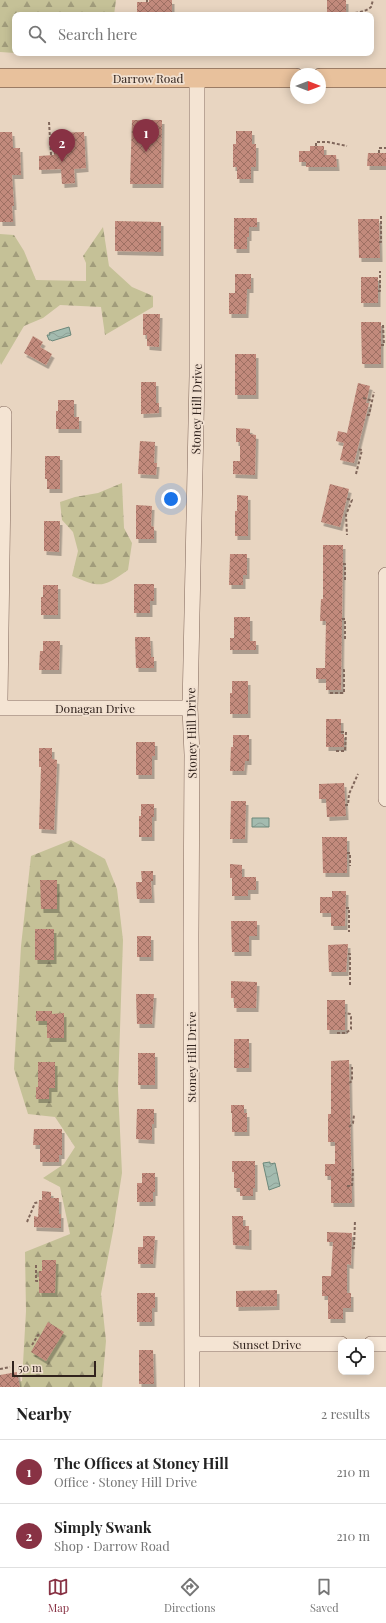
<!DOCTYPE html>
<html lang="en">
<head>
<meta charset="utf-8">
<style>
  :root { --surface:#fff; --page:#f6f6f6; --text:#222; --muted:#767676; --line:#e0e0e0; --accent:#883244 }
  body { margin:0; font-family:"Playfair Display",serif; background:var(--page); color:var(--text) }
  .controls { position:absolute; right:12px; bottom:12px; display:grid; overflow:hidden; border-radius:8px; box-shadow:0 2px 10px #0003 }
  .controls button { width:36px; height:36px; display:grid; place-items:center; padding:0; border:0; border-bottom:1px solid var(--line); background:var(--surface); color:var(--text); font:20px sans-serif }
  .compass { position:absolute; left:290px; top:68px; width:36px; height:36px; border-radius:50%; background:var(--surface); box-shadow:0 2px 10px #0003; rotate:90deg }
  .scale { position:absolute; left:12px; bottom:10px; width:84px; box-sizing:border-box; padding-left:4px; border:2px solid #31231d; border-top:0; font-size:11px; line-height:14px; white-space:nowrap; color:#31231d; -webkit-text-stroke:3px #f1e0d0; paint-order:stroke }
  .you { position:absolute; left:171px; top:499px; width:14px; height:14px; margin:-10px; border:3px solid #fff; border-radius:50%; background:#1a73e8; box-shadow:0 0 0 6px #1a73e833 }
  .badge { display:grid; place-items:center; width:26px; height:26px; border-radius:50%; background:var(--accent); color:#fff; font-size:13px; font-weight:700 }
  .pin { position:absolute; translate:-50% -33px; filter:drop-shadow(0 1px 2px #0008) }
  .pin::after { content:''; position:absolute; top:21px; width:14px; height:12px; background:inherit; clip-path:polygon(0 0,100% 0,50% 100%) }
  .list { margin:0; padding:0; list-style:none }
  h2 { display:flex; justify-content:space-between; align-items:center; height:52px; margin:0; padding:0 16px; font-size:17px }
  h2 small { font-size:13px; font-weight:400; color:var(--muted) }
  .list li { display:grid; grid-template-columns:26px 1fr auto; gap:12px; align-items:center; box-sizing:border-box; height:64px; padding:0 16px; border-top:1px solid var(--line) }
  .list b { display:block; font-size:15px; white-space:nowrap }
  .list p { margin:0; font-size:13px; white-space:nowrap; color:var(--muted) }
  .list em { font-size:13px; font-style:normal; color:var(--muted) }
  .icon { flex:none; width:22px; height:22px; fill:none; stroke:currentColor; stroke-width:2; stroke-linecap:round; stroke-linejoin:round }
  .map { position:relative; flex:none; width:386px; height:1387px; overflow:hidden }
  .search { position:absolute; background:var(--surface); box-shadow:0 2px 10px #0003; left:12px; right:12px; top:12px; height:44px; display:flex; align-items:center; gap:10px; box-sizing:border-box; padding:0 14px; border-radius:8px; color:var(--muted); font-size:15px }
  .sheet { height:180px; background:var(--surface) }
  nav { display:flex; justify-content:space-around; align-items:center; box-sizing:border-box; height:56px; border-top:1px solid var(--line); background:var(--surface); font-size:11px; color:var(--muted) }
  nav a { display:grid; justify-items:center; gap:2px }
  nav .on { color:var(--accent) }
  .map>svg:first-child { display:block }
</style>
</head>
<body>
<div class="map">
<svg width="386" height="1387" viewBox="0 0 386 1387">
  <defs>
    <pattern id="forest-firs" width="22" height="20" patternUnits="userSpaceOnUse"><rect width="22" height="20" fill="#c5c197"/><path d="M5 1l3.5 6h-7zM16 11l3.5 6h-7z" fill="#a19c7b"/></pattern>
    <pattern id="water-waves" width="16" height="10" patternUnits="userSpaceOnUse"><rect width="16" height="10" fill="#a3bbaf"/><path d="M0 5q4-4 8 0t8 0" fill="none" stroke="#8da096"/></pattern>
    <pattern id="building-cross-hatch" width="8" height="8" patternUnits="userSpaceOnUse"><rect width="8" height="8" fill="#c28a7b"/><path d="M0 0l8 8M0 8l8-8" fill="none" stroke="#9e7064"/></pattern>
    <filter id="shadow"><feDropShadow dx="2.5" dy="4" stdDeviation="0" flood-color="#0004"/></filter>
  </defs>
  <rect width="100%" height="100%" fill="#e8d5c1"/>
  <path fill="url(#forest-firs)" d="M0,0H116L114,15H15V53L0,52Z
    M103,227L109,266L132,287L153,296V307L105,335L101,307L60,305L43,318L24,326L1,365L0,362V234L14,235L24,251L36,280L86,281V263L83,256Z
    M122,483L124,528L132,543L128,570C102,588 101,588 72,576L78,551L73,532L62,520L60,502L75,497L98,493Z
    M71,840L105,859L117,889L123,940L118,1089L122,1173L113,1231L101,1294L106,1341L102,1387H1L22,1381L26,1311L25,1252L70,1234L60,1187L43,1178L64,1164L75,1147L55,1117L28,1114L14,1069L21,946L31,856Z"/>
  <path fill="url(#water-waves)" stroke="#6c887b" d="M69,327L71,335L52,341L51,340H49L47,335H50L49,333Z
    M252,818H269V827H252Z
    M270,1162V1164L275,1163L280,1186L269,1190L263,1163Z"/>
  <path fill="url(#building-cross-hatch)" filter="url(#shadow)" d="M149,0H172V15H137V2H149Z
    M327,0H346V13H327Z
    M132,120H162L161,184H130Z
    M236,131H252V144H256V167H251V179H237V167H233V144H236Z
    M0,132H12L13,148H20L21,175H12L14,206H12L13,222H0Z
    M84,132L86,168L74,169L75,183L62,184L61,169L39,170V156L54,155V133Z
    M310,146H324V155H336L337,167H306V162H299V151H310Z
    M368,153H386V166H367Z
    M234,218H257V227H249V237H247V249H234Z
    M358,219H379L380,258H359Z
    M115,221L161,222V252L115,251Z
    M235,274H251V289H247L246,314H229V293H235Z
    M361,277H378V303H361Z
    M143,314H160L159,347L147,346V335H143Z
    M361,322H381V364H362Z
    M33,336L43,342L40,347L52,354L46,365L24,353Z
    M235,354H256V395H235Z
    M141,382H156V403H159V413L141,414Z
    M358,383L370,386L366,403H369L354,463L340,460L344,443L336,441L338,431L347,433Z
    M58,400H74V417H79V429H56V411H58Z
    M236,428L250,429V434L256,435L255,475L233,474V461H240V442H236Z
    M140,441L155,442L154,463H157L156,475L138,474Z
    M45,456H60V489H47V479H45Z
    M330,484L349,489L340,527L321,522Z
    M237,495L248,496V536H235V511H237Z
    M136,505L152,506L151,526L154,527V539H136Z
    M44,521H60L59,552L44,551Z
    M323,545H343L341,690H326V679H316V668H325L326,621H320L321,599H323Z
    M230,554H247V575H243V585H229Z
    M134,584H154V601H150V613H134Z
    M43,585H58V615H41V597H43Z
    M234,617H250V641H256V650H230V638H234Z
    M135,637H150L151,657H154V668H136Z
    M43,641H60L59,670H39L40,651H43Z
    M232,681H248V714H230V693H232Z
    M326,719H341V734H344V747H326Z
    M233,735H249V761H245L244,771H230L231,747H233Z
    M136,742H155V756H152V775H136Z
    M39,748H52V759L57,760L54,830L39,829L41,767H39Z
    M344,783L346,816L327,817L326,799H319V784Z
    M231,801H246L245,839H230Z
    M141,804H154V817H152V837H139V816H141Z
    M322,837H347V873H323Z
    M230,864L242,865V877H256V890H248V896H232V878H230Z
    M141,871H153V881H151L152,899H137L136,882H142Z
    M40,880H57V909H41Z
    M332,891H346L345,926H331V913H320V897H332Z
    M231,921H257V936H249V952H232Z
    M35,929H54V960H35Z
    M137,936H151V957H137Z
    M348,944L346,972H329L328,945Z
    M231,981L257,982L256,1008H234V998H231Z
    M136,994H154L152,1024H137Z
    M327,1000H345V1030H327Z
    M36,1011H52V1014L64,1013V1038H47V1021H36Z
    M234,1039H249V1068H234Z
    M138,1053H155V1085H138Z
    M349,1060L352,1203H331V1176H325V1164H335V1142H328V1114H331V1061Z
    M38,1062H55V1088H49V1099H36V1087H38Z
    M231,1105H244V1113H247V1132H232V1113H231Z
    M137,1109H154V1124H152V1140L136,1139Z
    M34,1129H62V1155H59V1162H40V1145H33Z
    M232,1161H255V1188H253V1196H240V1188H234V1172H232Z
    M142,1173H155V1192H153V1202H137V1183H142Z
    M42,1191L51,1192V1198H59V1214H61V1228L34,1227V1216L38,1217L39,1200H42Z
    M232,1216H243V1226H249V1246L233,1245Z
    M327,1232L352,1233L351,1265L347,1264V1293H351V1308H343V1319H328V1296H322V1276H331L333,1242H327Z
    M143,1236H155L153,1264H138V1247H143Z
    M42,1260H56L55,1293H39V1271H42Z
    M277,1290V1306L236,1307V1291Z
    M137,1293H155V1308H152V1322H137Z
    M48,1322L64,1332L46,1361L31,1352Z
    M139,1350H153L154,1384H139Z
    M17,1372L20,1387H0V1375Z"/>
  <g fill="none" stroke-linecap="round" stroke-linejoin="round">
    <g stroke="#80675b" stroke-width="16">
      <path id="minor" d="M386,575V799
        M0,700L4,414
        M0,708H190
        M192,1344H341
        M371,1344H386
        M192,1387L191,936L192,755L190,708L197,376V78"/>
    </g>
    <g stroke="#4e372f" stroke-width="20">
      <path id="major" d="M0,78H296
        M320,78H386"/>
    </g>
    <path stroke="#80675b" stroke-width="2" stroke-dasharray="3 2" stroke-linecap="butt" d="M147,0V2
      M336,13V14C346,14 363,14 371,7L373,0
      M49,122L51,155
      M316,146V142H328L347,146
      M379,153V148H386
      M379,242H381V216
      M378,291H380V271
      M381,345H384L383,325
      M363,398L373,401
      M367,415H369L374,392
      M356,474L362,450L357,449
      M347,499L352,500L346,515L347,535
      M343,564H345V580
      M342,619H345V640
      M330,693H344V670H341
      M336,751H345L346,732H341
      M345,805H348L349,794L358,774
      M347,853H350V866
      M346,908H349V932
      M348,954H350V985
      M337,1033H346L351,1029V1017L350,1014L345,1013
      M349,1083L352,1081V1067
      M349,1127L353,1123L354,1115
      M347,1186H352L353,1169
      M27,1222L35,1203L39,1202
      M352,1248H354L355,1220
      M36,1265V1281H39
      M32,1345L38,1335L41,1334
      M0,1369L10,1367"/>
    <use href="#minor" stroke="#f4e4d3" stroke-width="15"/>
    <use href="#major" stroke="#e8c19c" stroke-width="19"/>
  </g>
  <g text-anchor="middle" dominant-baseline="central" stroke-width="3.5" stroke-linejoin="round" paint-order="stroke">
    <g font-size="12" fill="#31231d" stroke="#f1e0d0">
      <text x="148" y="78">Darrow Road</text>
      <text transform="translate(196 409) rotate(-89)">Stoney Hill Drive</text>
      <text x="95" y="708">Donagan Drive</text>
      <text transform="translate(191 733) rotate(-91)">Stoney Hill Drive</text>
      <text transform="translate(191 1057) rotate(-90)">Stoney Hill Drive</text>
      <text x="267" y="1344">Sunset Drive</text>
    </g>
  </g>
</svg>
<div class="controls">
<button><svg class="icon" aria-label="locate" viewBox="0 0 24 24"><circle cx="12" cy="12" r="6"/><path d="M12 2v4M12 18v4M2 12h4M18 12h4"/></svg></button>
</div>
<svg class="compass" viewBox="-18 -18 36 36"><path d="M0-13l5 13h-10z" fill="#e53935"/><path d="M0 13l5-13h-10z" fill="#767676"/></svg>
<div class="scale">50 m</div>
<div class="you"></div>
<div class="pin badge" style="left:146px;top:152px">1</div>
<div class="pin badge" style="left:62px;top:162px">2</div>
<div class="search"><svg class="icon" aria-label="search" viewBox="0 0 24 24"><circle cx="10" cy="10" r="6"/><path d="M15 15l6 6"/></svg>Search here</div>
</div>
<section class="sheet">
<h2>Nearby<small>2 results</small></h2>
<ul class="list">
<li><span class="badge">1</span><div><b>The Offices at Stoney Hill</b><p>Office · Stoney Hill Drive</p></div><em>210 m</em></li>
<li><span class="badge">2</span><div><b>Simply Swank</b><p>Shop · Darrow Road</p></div><em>210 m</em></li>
</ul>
</section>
<nav>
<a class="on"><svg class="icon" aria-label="map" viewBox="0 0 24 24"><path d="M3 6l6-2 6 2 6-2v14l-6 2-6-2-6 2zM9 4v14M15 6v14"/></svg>Map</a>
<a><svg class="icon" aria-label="directions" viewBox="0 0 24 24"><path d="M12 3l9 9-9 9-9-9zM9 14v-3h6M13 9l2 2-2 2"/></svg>Directions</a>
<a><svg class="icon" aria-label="saved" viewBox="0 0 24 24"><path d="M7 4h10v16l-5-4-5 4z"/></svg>Saved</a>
</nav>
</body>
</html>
